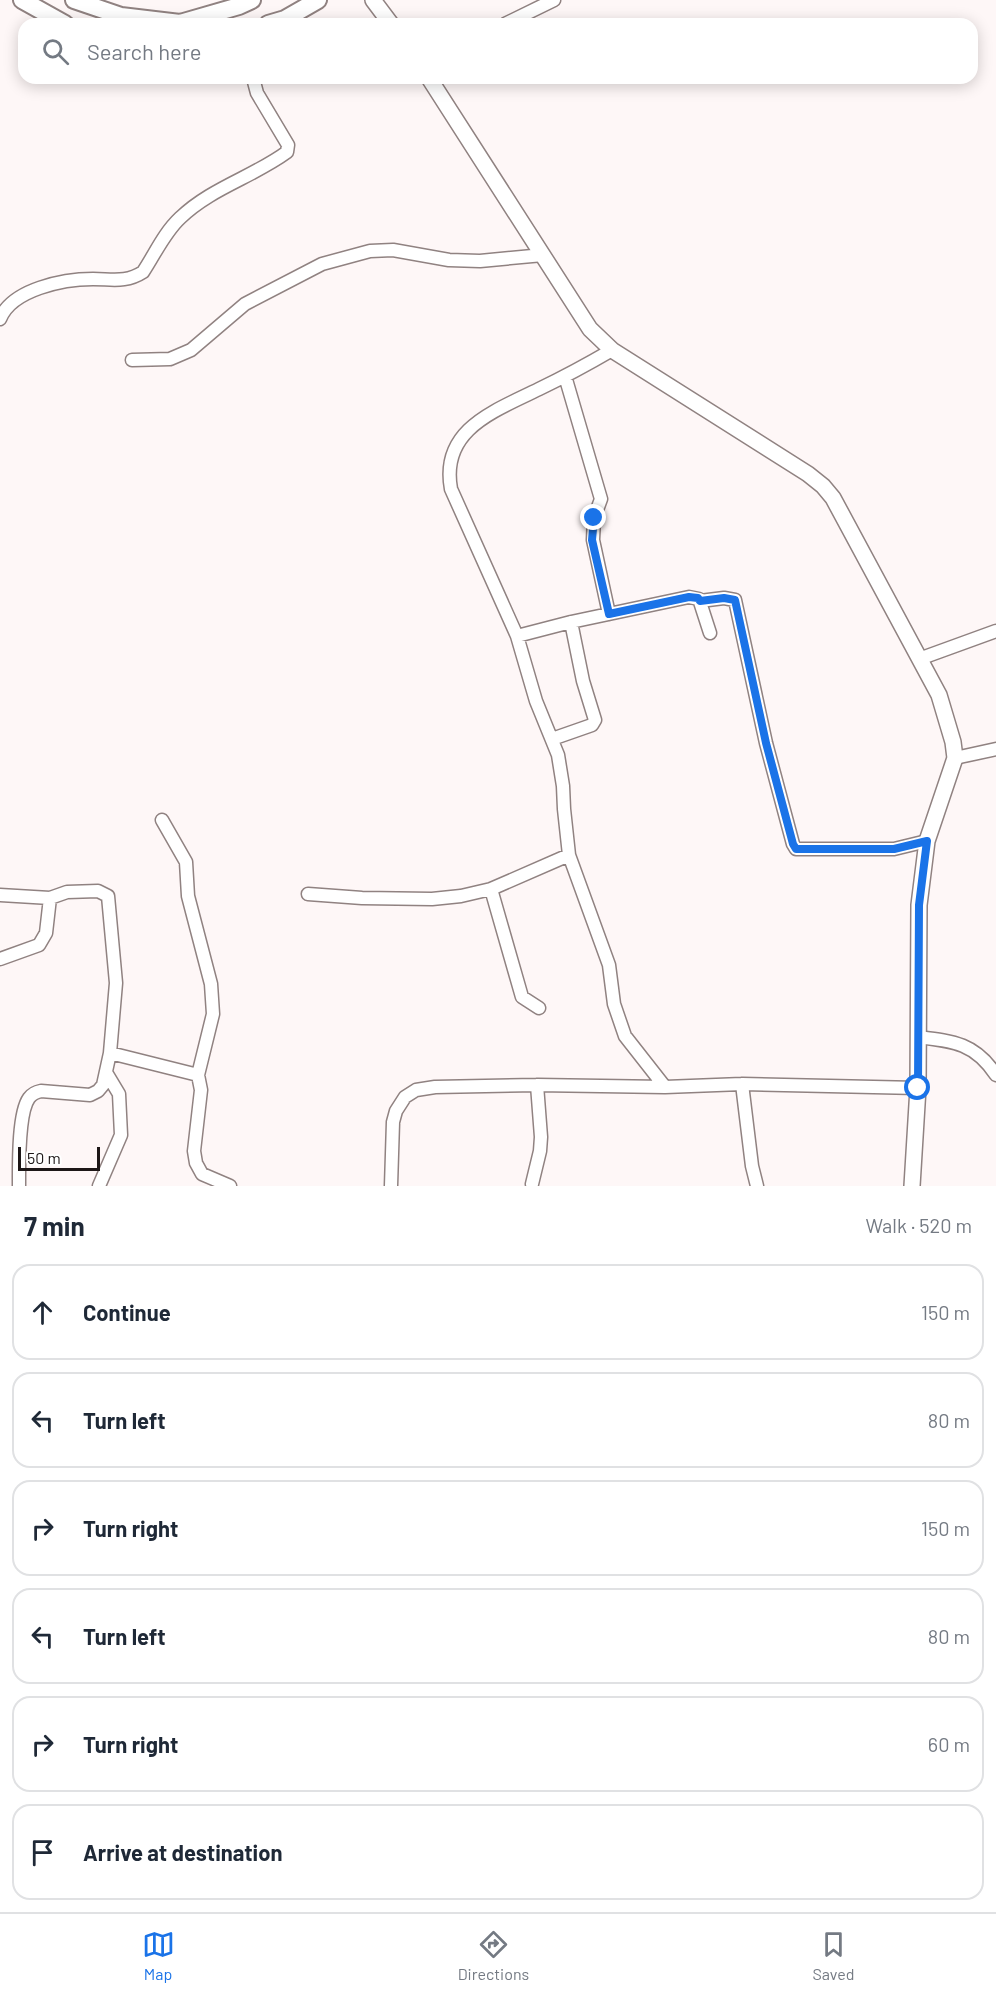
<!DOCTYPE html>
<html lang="en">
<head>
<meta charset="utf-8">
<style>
  :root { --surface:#fff; --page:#f2f2f3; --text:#1f2937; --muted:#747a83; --line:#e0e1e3; --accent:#1a73e8 }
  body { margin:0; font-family:Barlow,sans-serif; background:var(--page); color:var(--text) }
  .scale { position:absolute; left:18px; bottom:15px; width:82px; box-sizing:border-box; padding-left:6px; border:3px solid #1d1717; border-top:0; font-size:16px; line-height:21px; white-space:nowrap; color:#1d1717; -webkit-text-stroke:4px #fff; paint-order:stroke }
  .stop { position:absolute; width:18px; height:18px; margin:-14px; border:4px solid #1a73e8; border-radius:50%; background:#fff }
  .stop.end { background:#1a73e8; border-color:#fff; box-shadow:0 2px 6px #0008 }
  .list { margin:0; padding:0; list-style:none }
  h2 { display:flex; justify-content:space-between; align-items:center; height:78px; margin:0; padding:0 24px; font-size:26px }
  h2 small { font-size:20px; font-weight:400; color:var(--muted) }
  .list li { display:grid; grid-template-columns:39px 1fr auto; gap:18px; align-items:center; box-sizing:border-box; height:96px; margin:0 12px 12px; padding:0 12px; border:2px solid var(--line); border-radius:18px }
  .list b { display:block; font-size:22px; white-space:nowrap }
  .list em { font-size:20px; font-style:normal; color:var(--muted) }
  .icon { flex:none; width:33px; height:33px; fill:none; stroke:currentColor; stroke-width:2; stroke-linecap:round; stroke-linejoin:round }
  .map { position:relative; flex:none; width:996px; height:1186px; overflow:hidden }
  .search { position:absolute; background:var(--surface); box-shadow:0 3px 15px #0003; left:18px; right:18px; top:18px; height:66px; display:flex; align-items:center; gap:15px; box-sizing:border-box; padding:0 21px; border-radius:18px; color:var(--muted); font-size:22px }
  .sheet { height:726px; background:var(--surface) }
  nav { display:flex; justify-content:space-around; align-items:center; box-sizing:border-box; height:84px; border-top:2px solid var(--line); background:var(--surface); font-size:16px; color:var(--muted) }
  nav a { display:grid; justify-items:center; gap:3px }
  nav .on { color:var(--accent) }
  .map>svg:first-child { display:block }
</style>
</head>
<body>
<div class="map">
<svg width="996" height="1186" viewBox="0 0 996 1186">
  <rect width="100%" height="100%" fill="#fef7f7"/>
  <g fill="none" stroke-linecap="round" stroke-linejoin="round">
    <g stroke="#908281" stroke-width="15">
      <path id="minor" d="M505,24L554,0
        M0,319C12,289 64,279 93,279C112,279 126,283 143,272C155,254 164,233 180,218C211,188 253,177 287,152L288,145L257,93L253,78
        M612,350C588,364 564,377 539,389C495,411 440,429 451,489L517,636L536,701L558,755L563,786L564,809L569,855L609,965L614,1004L625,1036L665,1087L742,1084L918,1088
        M132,360L170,359L191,350L245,304L322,264L370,251L393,250L449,260L480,261L543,255
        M565,376L601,499L594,518L593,540L609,614
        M700,601L724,598L735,600L766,743L793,844L796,849H894L927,841
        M517,636L571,622L689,597L699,599L710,633
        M919,659L996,631
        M552,739L592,725L595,720L583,681L571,622
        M955,758L996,749
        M162,820L186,862L188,896L211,984L213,1014L198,1075
        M491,889L522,997L539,1008
        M308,894L362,898L432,899L461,896L491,889L569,855
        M0,895L50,898L67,892L98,891L108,896L116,983L110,1053L103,1085L98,1091L90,1095L41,1091C36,1092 32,1094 29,1098C18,1113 19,1166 19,1186
        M0,959L39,945L46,933L50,898
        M918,1037C953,1041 975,1043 996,1075
        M110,1053L198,1075L201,1090L194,1151L196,1163L202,1174L230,1186
        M742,1084L752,1166L757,1186
        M532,1184L540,1151L541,1137L537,1085
        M99,1186L121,1135L119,1094L107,1074
        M391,1186L393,1122L396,1111L405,1097L416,1090L435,1087L537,1085L665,1087"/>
    </g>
    <g stroke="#908281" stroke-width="18">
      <path id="tertiary" d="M373,0L391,24
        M429,78L590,329L612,350L808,474L823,486L833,498L939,695L953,742L955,758L927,841L919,905L918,1088L912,1186"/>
    </g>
    <g stroke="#908281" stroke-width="20">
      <path id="secondary" d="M22,0L65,24
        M74,0L121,16L180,23L239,6L252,0
        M268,24L285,19L318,0"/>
    </g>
    <use href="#minor" stroke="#fff" stroke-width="12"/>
    <use href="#tertiary" stroke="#fff" stroke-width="15"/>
    <use href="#secondary" stroke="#fff" stroke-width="16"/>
  </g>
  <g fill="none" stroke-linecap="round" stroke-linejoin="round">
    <path stroke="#1a73e8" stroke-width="8" d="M594,518L592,540L609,614L689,597L698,598L700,601L724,598L735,600L766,743L793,844L796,849H894L927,841L919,905L918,1088"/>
  </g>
</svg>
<div class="scale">50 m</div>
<div class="stop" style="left:918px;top:1088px"></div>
<div class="stop end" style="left:594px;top:518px"></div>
<div class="search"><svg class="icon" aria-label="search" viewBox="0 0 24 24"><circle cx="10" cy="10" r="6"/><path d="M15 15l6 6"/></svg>Search here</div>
</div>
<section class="sheet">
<h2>7 min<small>Walk · 520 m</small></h2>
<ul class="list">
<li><svg class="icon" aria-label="ahead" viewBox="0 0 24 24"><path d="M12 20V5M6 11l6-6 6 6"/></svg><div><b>Continue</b></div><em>150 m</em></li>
<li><svg class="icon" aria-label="left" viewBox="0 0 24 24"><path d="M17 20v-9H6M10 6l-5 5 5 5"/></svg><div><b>Turn left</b></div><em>80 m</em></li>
<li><svg class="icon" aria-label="right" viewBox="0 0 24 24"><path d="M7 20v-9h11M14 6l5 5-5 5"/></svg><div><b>Turn right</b></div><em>150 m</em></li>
<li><svg class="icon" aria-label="left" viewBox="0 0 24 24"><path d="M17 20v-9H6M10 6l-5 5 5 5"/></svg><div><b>Turn left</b></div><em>80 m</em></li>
<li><svg class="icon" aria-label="right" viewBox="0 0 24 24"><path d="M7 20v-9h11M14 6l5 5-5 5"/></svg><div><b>Turn right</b></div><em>60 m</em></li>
<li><svg class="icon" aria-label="arrive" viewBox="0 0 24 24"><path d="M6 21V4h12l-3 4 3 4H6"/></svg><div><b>Arrive at destination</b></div></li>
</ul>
</section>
<nav>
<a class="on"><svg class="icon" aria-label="map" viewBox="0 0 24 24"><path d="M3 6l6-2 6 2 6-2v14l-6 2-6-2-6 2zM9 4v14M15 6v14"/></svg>Map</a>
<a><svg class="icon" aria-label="directions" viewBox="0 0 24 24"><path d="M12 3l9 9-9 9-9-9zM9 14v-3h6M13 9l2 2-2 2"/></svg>Directions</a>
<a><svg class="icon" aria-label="saved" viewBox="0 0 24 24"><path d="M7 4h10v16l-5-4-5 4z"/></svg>Saved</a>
</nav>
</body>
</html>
